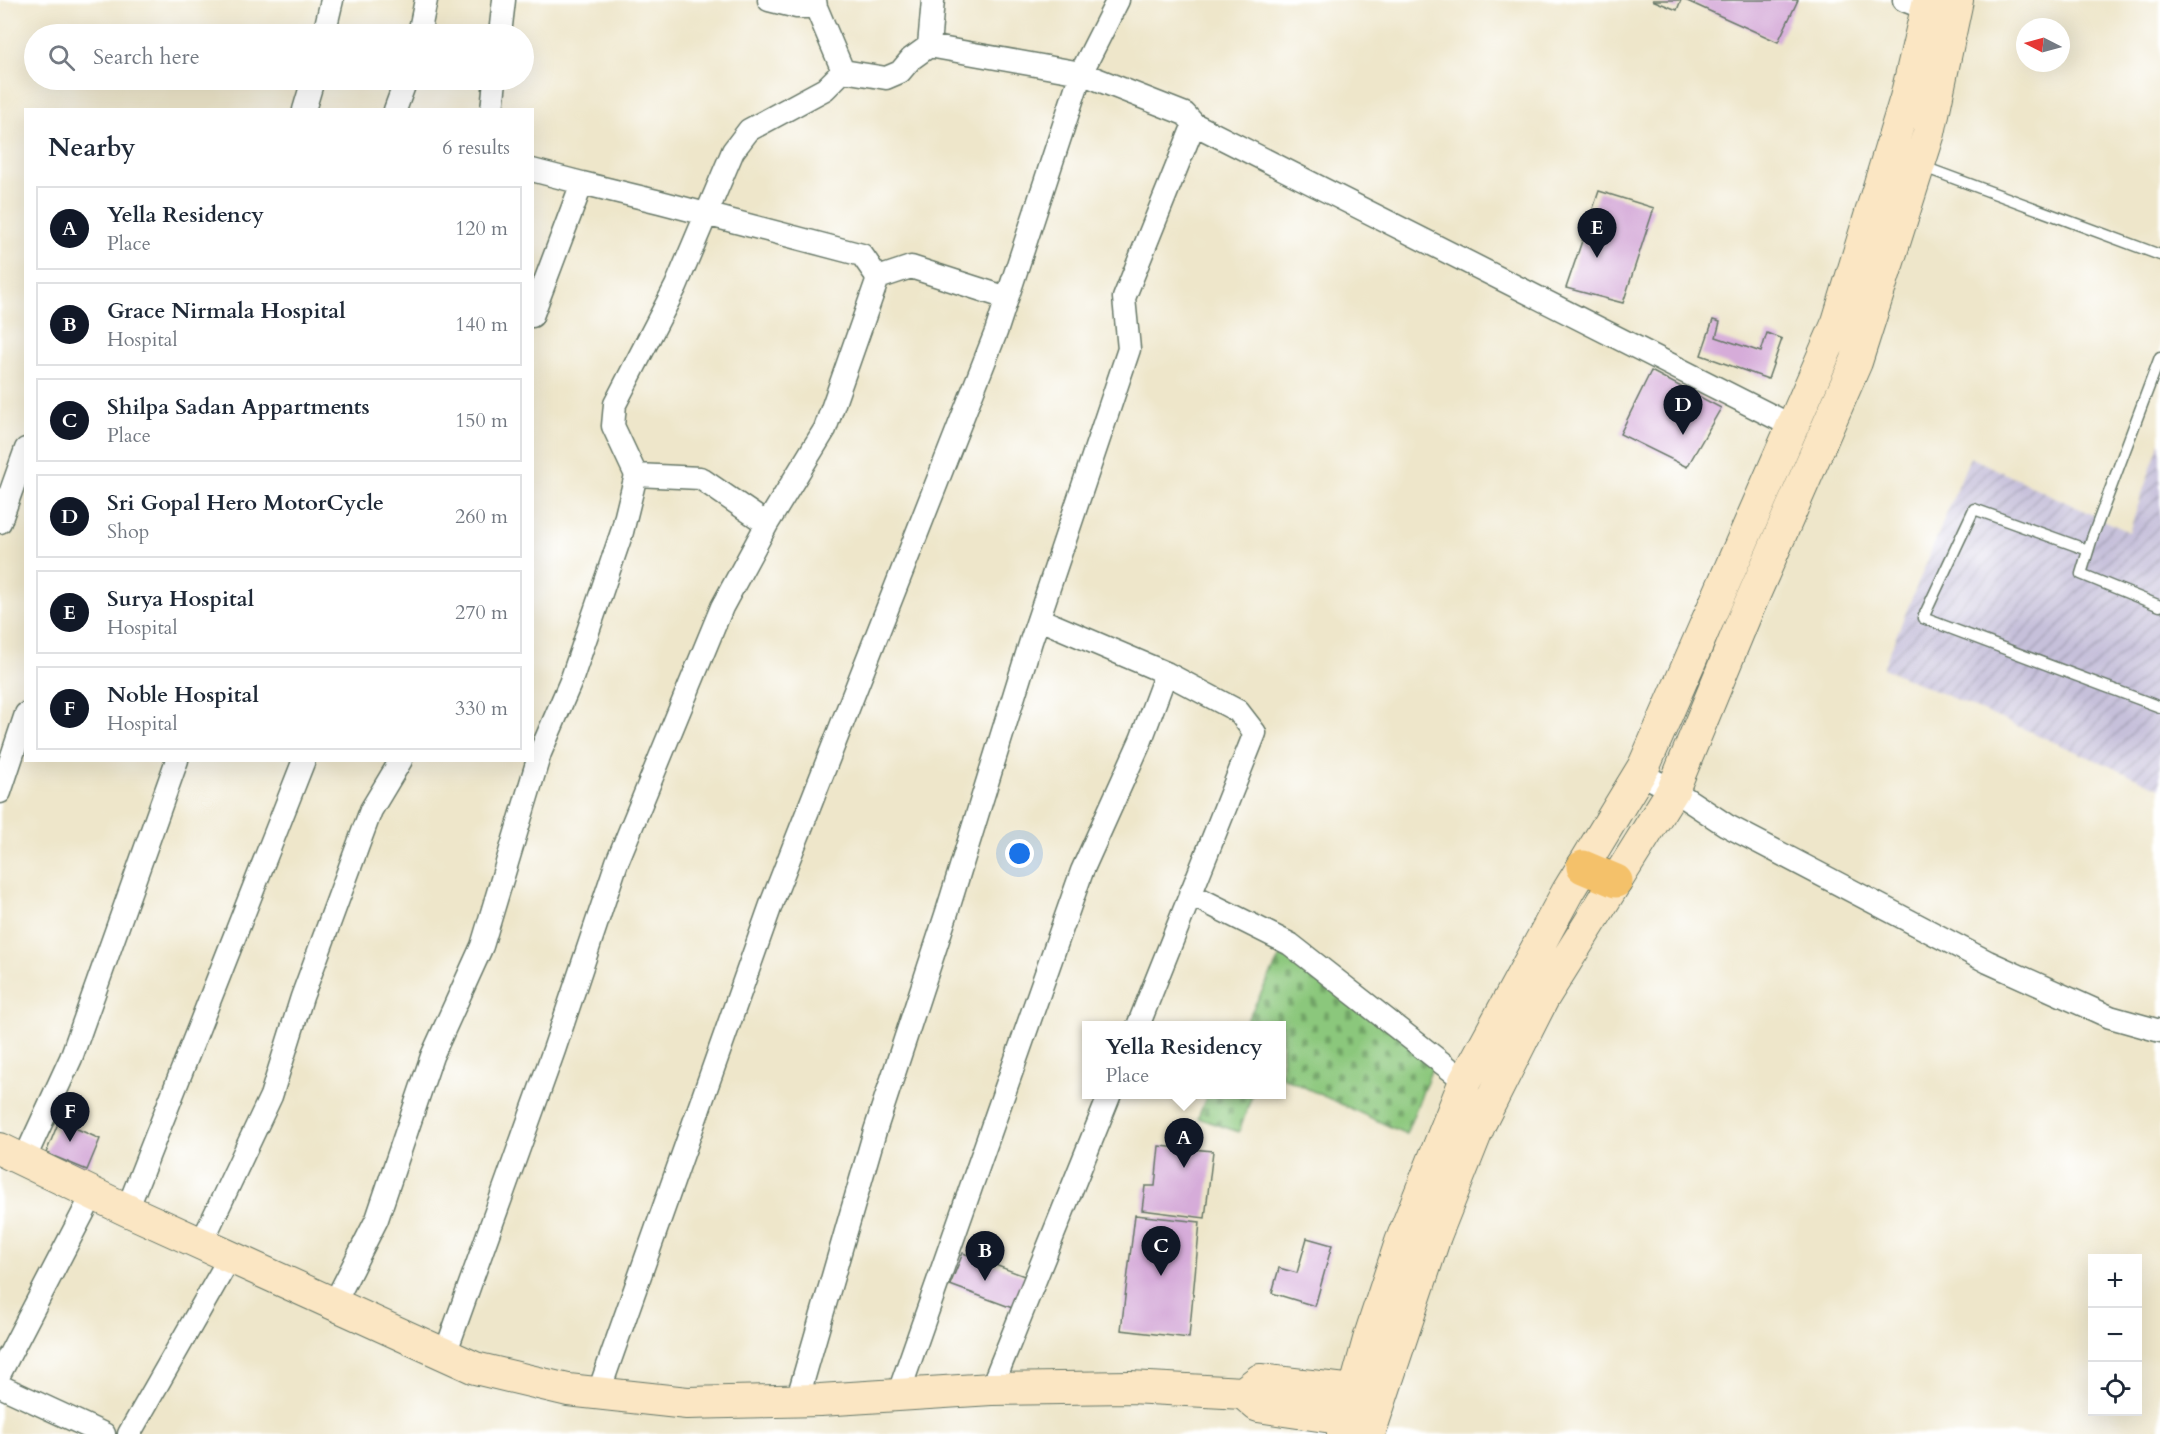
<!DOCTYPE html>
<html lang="en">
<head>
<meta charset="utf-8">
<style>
  :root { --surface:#fff; --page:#f2f2f3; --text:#1f2937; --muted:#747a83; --line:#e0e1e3; --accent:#111827 }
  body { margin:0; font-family:Cardo,serif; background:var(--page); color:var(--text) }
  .controls { position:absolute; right:18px; bottom:18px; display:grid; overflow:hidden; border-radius:0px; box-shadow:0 6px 24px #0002 }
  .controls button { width:54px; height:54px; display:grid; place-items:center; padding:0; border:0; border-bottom:2px solid var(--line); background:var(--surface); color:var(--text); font:30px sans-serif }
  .compass { position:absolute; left:2016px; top:18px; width:54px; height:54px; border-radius:50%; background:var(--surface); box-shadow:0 6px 24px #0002; rotate:276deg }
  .you { position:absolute; left:1020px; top:854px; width:21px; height:21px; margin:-15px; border:4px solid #fff; border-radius:50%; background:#1a73e8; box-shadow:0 0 0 9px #1a73e833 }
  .badge { display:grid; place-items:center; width:39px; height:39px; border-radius:50%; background:var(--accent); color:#fff; font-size:20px; font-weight:700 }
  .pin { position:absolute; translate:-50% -50px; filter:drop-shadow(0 2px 3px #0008) }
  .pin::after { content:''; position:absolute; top:32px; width:21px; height:18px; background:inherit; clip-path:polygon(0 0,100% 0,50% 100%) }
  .popup { position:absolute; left:1082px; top:1021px; width:204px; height:78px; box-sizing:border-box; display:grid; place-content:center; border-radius:0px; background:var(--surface); filter:drop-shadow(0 2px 4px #0005); font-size:20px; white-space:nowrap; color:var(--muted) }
  .popup b { font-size:22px; color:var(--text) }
  .popup::after { content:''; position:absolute; left:50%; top:100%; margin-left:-12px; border:12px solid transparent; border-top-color:var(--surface) }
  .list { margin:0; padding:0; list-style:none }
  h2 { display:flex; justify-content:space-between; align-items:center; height:78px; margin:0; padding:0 24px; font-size:26px }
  h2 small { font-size:20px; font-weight:400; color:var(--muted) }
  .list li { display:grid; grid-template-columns:39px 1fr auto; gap:18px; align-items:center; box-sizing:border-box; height:84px; margin:0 12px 12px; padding:0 12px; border:2px solid var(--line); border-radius:0px }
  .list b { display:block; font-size:22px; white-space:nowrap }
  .list p { margin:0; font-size:20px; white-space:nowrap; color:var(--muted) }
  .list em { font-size:20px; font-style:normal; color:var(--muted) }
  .icon { flex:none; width:33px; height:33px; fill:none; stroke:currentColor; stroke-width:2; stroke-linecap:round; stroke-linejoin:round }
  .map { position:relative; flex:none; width:2160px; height:1434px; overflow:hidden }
  .search { position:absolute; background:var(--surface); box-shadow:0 6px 24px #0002; left:24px; top:24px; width:510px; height:66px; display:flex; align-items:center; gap:15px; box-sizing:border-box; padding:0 21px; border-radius:33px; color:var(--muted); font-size:22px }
  .panel { position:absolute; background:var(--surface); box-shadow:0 6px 24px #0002; left:24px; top:108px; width:510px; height:654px; border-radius:0px }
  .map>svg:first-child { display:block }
</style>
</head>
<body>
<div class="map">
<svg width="2160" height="1434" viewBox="0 0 2160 1434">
  <defs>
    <pattern id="industrial-furrows" width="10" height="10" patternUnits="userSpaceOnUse" patternTransform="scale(1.5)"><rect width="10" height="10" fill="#c6c0da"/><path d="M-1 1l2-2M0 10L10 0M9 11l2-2" fill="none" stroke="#a09db2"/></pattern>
    <pattern id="cemetery-stones" width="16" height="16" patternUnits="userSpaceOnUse" patternTransform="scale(1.5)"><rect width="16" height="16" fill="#8bc77c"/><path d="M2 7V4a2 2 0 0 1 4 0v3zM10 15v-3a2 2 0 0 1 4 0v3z" fill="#71a366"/></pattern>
  </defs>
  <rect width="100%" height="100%" fill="#fff"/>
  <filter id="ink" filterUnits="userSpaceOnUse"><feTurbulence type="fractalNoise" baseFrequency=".0167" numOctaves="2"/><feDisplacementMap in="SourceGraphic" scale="12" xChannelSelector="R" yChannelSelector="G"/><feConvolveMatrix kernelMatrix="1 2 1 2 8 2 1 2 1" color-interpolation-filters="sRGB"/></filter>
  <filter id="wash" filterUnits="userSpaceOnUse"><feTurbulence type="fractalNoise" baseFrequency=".008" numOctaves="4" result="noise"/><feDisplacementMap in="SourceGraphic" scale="24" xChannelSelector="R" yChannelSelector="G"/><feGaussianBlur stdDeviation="1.35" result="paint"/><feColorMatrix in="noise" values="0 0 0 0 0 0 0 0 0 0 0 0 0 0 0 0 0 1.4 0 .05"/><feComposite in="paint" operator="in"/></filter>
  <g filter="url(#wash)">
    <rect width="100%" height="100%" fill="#eee6ca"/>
    <path fill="url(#industrial-furrows)" d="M2160,441V788L1883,668L1970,457L2129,532Z"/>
    <path fill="url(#cemetery-stones)" stroke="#558258" stroke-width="1.5" d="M1285,947L1436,1058L1406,1134L1282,1077V1026H1244Z
      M1207,1095H1252L1239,1132L1198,1118Z"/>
    <g id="blocks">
      <path fill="#d6acd9" d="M1652,0H1681L1677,10Z
        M1685,0H1798L1778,42Z
        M1599,191L1654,208L1623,303L1566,288Z
        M1713,320L1720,322L1716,337L1761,352L1767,333L1782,339L1768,379L1701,355Z
        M1651,371L1721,408L1687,467L1620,434Z
        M59,1121L100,1139L87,1170L46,1153Z
        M1159,1146L1213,1151L1205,1218L1142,1210L1145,1186H1155Z
        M1135,1215L1200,1222L1189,1338L1121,1330Z
        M1307,1238L1332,1245L1315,1306L1272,1293L1279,1268L1297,1273Z
        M963,1253L1027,1277L1015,1309L950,1285Z"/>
    </g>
  </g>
  <g filter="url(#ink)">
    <use href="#blocks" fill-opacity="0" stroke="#677868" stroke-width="1.5"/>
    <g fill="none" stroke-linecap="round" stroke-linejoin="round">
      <g stroke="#677868" stroke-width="13">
        <path id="service" d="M1921,166L2160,255
          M2160,357L2092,538L2081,574L2160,606
          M2088,550L1974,509L1923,618L2160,707"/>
      </g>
      <g stroke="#677868" stroke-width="25">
        <path id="minor" d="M769,0L797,7H816
          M815,0L816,7L843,71
          M1904,0L1927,9
          M324,34L332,0
          M419,34L426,0
          M500,34L504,0
          M929,46L933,0
          M843,71L886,78L900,72L911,59L929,46L1081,73L1185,114L1194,124
          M304,110L313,80
          M395,110L406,80
          M492,110L495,80
          M532,170L582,183L532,316
          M582,183L660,202L862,255L878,278L911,267L1007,298
          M0,522L26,449
          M767,524L700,478L636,475L613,426L615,404L676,286L733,151L749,130L825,89L843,71
          M1039,619L1166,673L1238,711L1255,733L1138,1026
          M1639,773L1673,790L1726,825L1988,962L2110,1017L2160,1031
          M0,792L26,714
          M1190,894L1290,944L1465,1081
          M24,1160L71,1058L177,760
          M127,1210L304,760
          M201,1244L271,1096L302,997L371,810L401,760
          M334,1304L377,1219L432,1056L482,946L540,753L571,681L622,532L636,475
          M445,1354L554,1050L617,862L722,607L767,524L825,429L878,278
          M0,1373L93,1194
          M0,1386L104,1434
          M991,1389L1110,1094
          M598,1394L772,902L996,332L1081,73L1118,0
          M898,1395L1082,871L1141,740L1166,673
          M797,1401L875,1131L947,912L1031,641L1129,349L1124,298L1194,124L1792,426
          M129,1434L230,1257"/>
      </g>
      <g stroke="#677868" stroke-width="34">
        <path id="secondary" d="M0,1149L127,1210L475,1368L568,1390L687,1403L820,1400L991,1389L1130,1387L1243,1393
          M1346,1419L1258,1406L1243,1393L1260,1380L1354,1391
          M1343,1434L1370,1336L1401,1242L1465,1081L1568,891L1644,766L1838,322L1906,98L1929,0
          M1369,1434L1435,1236L1480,1123L1543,998L1673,790L1746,613L1856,362L1929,133L1957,0"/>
      </g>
      <g stroke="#677868" stroke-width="35">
        <path id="primary" d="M1583,867L1616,881"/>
      </g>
      <use href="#service" stroke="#fff" stroke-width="10"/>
      <use href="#minor" stroke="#fff" stroke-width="22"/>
      <use href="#secondary" stroke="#fbe6c3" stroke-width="32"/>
      <use href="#primary" stroke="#f4c16a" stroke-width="33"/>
    </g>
  </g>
</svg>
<div class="controls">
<button>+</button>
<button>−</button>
<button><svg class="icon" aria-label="locate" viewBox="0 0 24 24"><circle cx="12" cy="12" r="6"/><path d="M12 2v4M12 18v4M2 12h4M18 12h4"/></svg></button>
</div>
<svg class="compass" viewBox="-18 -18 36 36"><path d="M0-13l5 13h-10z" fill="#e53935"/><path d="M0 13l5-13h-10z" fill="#747a83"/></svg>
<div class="you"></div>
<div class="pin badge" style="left:1184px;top:1168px">A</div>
<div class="popup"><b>Yella Residency</b>Place</div>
<div class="pin badge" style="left:985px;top:1281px">B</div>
<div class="pin badge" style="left:1161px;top:1276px">C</div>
<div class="pin badge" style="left:1683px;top:435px">D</div>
<div class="pin badge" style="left:1597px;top:258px">E</div>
<div class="pin badge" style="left:70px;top:1142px">F</div>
<div class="search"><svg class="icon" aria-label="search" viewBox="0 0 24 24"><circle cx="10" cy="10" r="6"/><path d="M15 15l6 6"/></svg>Search here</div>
<section class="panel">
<h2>Nearby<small>6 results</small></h2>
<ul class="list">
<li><span class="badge">A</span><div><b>Yella Residency</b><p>Place</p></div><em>120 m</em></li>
<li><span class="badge">B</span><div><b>Grace Nirmala Hospital</b><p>Hospital</p></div><em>140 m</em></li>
<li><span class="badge">C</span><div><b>Shilpa Sadan Appartments</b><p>Place</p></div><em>150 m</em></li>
<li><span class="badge">D</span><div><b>Sri Gopal Hero MotorCycle</b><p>Shop</p></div><em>260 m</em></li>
<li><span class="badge">E</span><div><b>Surya Hospital</b><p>Hospital</p></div><em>270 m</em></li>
<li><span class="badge">F</span><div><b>Noble Hospital</b><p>Hospital</p></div><em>330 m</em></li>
</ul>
</section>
</div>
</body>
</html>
